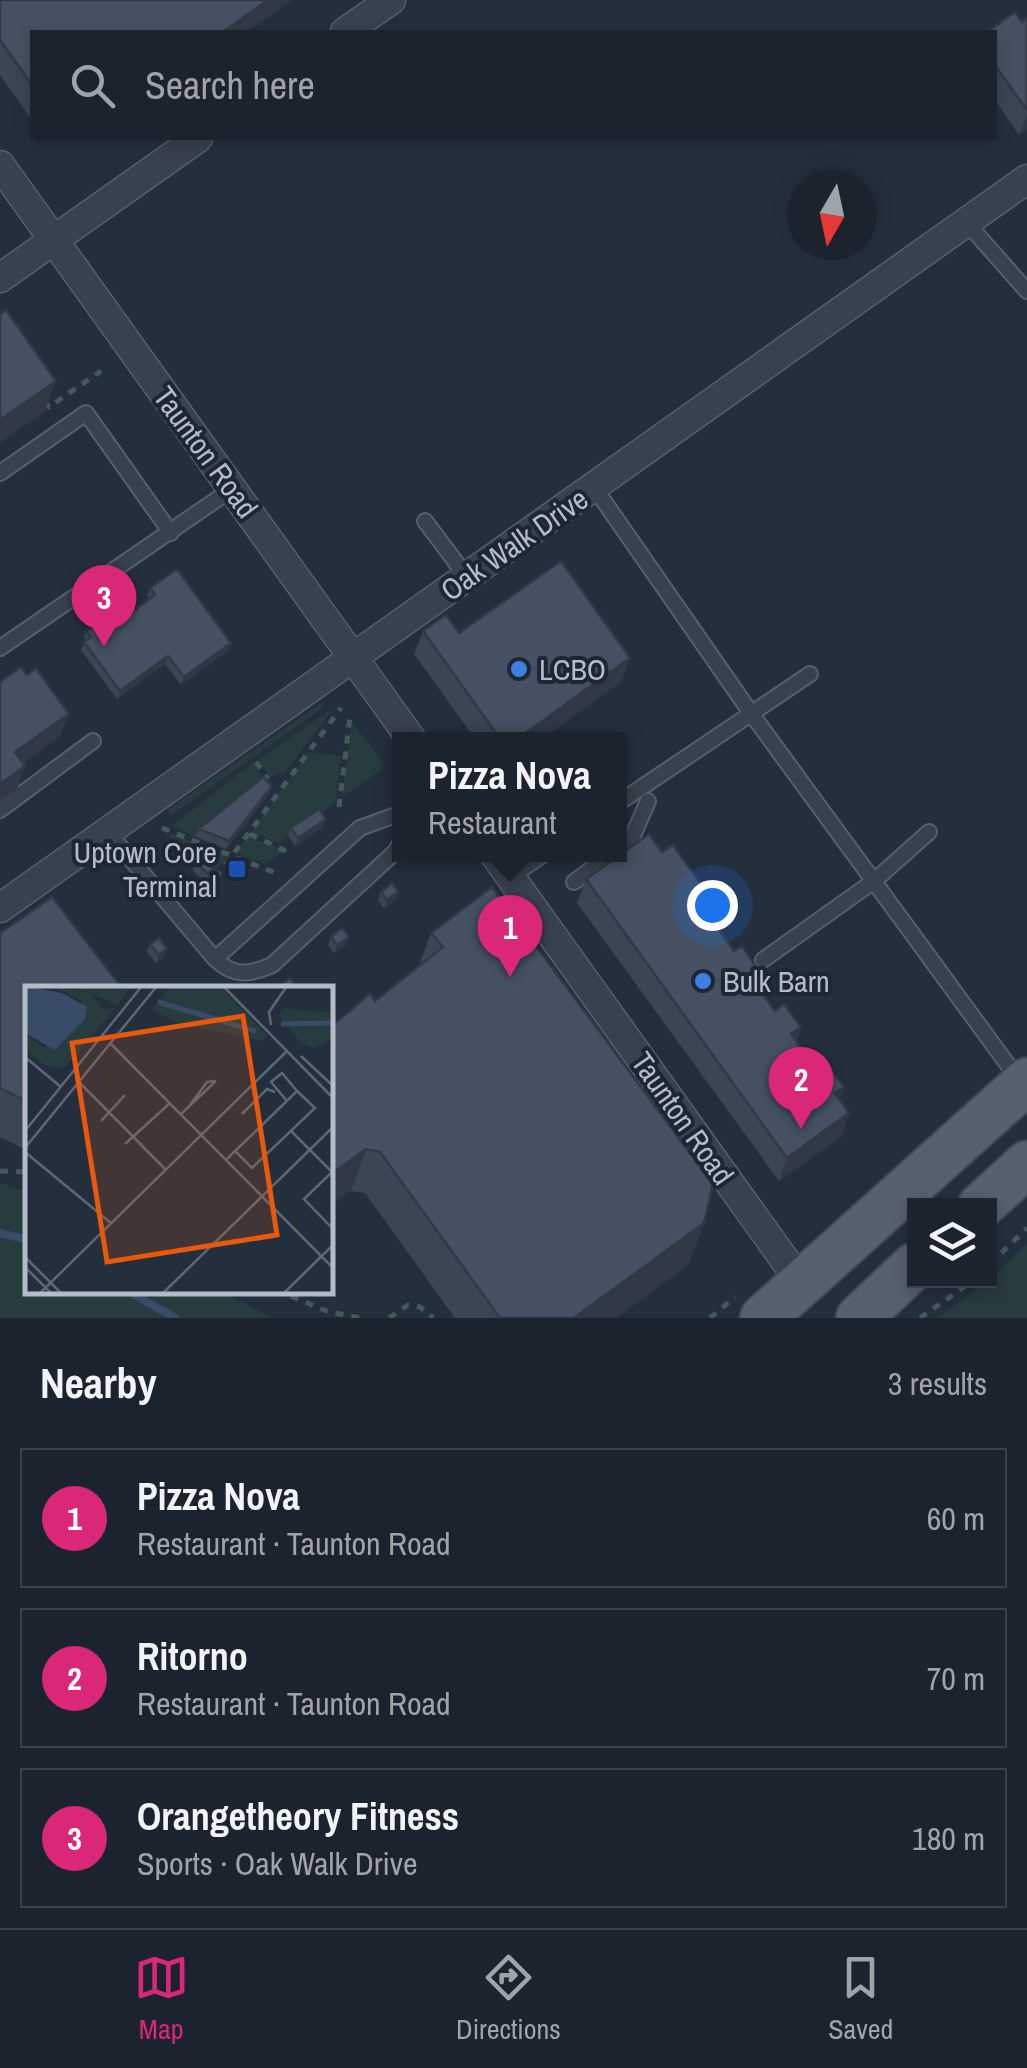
<!DOCTYPE html>
<html lang="en">
<head>
<meta charset="utf-8">
<style>
  :root { --surface:#1b232e; --page:#242b36; --text:#f1f3f6; --muted:#a0a4aa; --line:#39404a; --accent:#db2777 }
  body { margin:0; font-family:"Archivo Narrow",sans-serif; background:var(--page); color:var(--text) }
  .controls { position:absolute; right:30px; bottom:30px; display:grid; overflow:hidden; border-radius:0px; box-shadow:0 5px 15px #0003 }
  .controls button { width:90px; height:90px; display:grid; place-items:center; padding:0; border:0; border-bottom:2px solid var(--line); background:var(--surface); color:var(--text); font:50px sans-serif }
  .compass { position:absolute; left:787px; top:170px; width:90px; height:90px; border-radius:50%; background:var(--surface); box-shadow:0 5px 15px #0003; rotate:189deg }
  .you { position:absolute; left:712px; top:905px; width:35px; height:35px; margin:-25px; border:8px solid #fff; border-radius:50%; background:#1a73e8; box-shadow:0 0 0 15px #1a73e833 }
  .badge { display:grid; place-items:center; width:65px; height:65px; border-radius:50%; background:var(--accent); color:#fff; font-size:32px; font-weight:700 }
  .pin { position:absolute; translate:-50% -82px; filter:drop-shadow(0 2px 5px #0008) }
  .pin::after { content:''; position:absolute; top:52px; width:35px; height:30px; background:inherit; clip-path:polygon(0 0,100% 0,50% 100%) }
  .popup { position:absolute; left:392px; top:732px; width:235px; height:130px; box-sizing:border-box; display:grid; place-content:center; border-radius:0px; background:var(--surface); filter:drop-shadow(0 2px 8px #0005); font-size:32px; white-space:nowrap; color:var(--muted) }
  .popup b { font-size:38px; color:var(--text) }
  .popup::after { content:''; position:absolute; left:50%; top:100%; margin-left:-20px; border:20px solid transparent; border-top-color:var(--surface) }
  .list { margin:0; padding:0; list-style:none }
  h2 { display:flex; justify-content:space-between; align-items:center; height:130px; margin:0; padding:0 40px; font-size:42px }
  h2 small { font-size:32px; font-weight:400; color:var(--muted) }
  .list li { display:grid; grid-template-columns:65px 1fr auto; gap:30px; align-items:center; box-sizing:border-box; height:140px; margin:0 20px 20px; padding:0 20px; border:2px solid var(--line); border-radius:0px }
  .list b { display:block; font-size:38px; white-space:nowrap }
  .list p { margin:0; font-size:32px; white-space:nowrap; color:var(--muted) }
  .list em { font-size:32px; font-style:normal; color:var(--muted) }
  .icon { flex:none; width:55px; height:55px; fill:none; stroke:currentColor; stroke-width:2; stroke-linecap:round; stroke-linejoin:round }
  .map { position:relative; flex:none; width:1027px; height:1318px; overflow:hidden }
  .search { position:absolute; background:var(--surface); box-shadow:0 5px 15px #0003; left:30px; right:30px; top:30px; height:110px; display:flex; align-items:center; gap:25px; box-sizing:border-box; padding:0 35px; border-radius:0px; color:var(--muted); font-size:38px }
  .sheet { height:610px; background:var(--surface) }
  nav { display:flex; justify-content:space-around; align-items:center; box-sizing:border-box; height:140px; border-top:2px solid var(--line); background:var(--surface); font-size:28px; color:var(--muted) }
  nav a { display:grid; justify-items:center; gap:5px }
  nav .on { color:var(--accent) }
  .map>svg:first-child { display:block }
</style>
</head>
<body>
<div class="map">
<svg width="1027" height="1318" viewBox="0 0 1027 1318">
  <rect width="100%" height="100%" fill="#242f3e"/>
  <path fill="#263c3f" d="M324,701L321,709L173,814H167L170,808Z
    M334,708L282,776V772L271,777L258,760Z
    M352,722L384,763L380,771L342,797Z
    M309,752L341,756L335,803L279,843L251,832Z
    M253,763L266,781L196,837L172,826Z
    M170,833L227,856L212,876L191,850L184,857L170,839Z
    M248,836L285,851L266,864L236,853Z
    M0,1183L27,1192L28,1290L220,1291L273,1318H0Z
    M1027,1244V1318H937L990,1280Z"/>
  <g fill="none" stroke-linecap="round" stroke-linejoin="round">
    <path stroke="#394c67" stroke-width="8" d="M0,1233L28,1240
      M126,1290L175,1318"/>
    <g stroke="#565f6c" stroke-width="18">
      <path id="service" d="M966,222L1027,291
        M0,473L86,413L171,533
        M594,487L753,716L1019,1080
        M425,521L467,577
        M0,648L232,489
        M620,802L810,674
        M0,810L93,741
        M107,831L215,959C234,977 249,975 272,965L395,852L400,843
        M620,847L632,838L648,801
        M510,877L544,854
        M574,882L611,854
        M215,959L360,828L393,816L400,818
        M763,960L874,881L929,832"/>
    </g>
    <g stroke="#565f6c" stroke-width="31">
      <path id="minor" d="M345,32L391,0
        M0,165L412,740
        M0,278L198,138
        M494,854L802,1284
        M0,908L1027,179"/>
    </g>
    <g stroke="#414a57" stroke-width="49">
      <path id="primary" d="M981,1206L1027,1164
        M763,1318L1027,1081
        M859,1318L914,1266"/>
    </g>
    <path stroke="#44595c" stroke-width="5" stroke-dasharray="8 8" stroke-linecap="butt" d="M44,401L49,407L101,371
      M256,762L268,779
      M339,807L350,717
      M162,828L278,874
      M250,834L292,854
      M206,891L341,708
      M0,1171L28,1172
      M990,1264L1027,1228
      M276,1290L329,1312L361,1318
      M389,1318L408,1305L420,1307L433,1318
      M710,1318L735,1297
      M920,1318L974,1280"/>
    <use href="#service" stroke="#38414e" stroke-width="14"/>
    <use href="#minor" stroke="#38414e" stroke-width="28"/>
    <use href="#primary" stroke="#56606e" stroke-width="45"/>
  </g>
  <path fill="#3b4654" d="M0,0H292L247,32H32V120L0,75Z
    M1027,18V129L1019,135L994,99V32Z
    M150,588L228,651L181,685L165,664L117,699L81,650L85,641L84,639L86,631L114,625L150,599L147,596Z
    M423,631L622,681L540,740H476L414,654Z
    M272,786L269,794L226,849L196,837L199,829Z
    M323,827L295,846L288,836L291,828Z
    M196,863L213,869L210,877L205,882L193,871Z
    M586,879L712,919L734,951L757,968L753,980L775,1011L801,1027L796,1041L849,1113L841,1137L779,1181L577,903Z
    M381,892H398L395,900L384,908L378,900Z
    M0,933L28,988V1151L0,1137Z
    M431,933L704,1223L688,1265L616,1318H455L365,1193L351,1191L375,1001L419,966Z
    M331,937H349L346,945L334,953L328,945Z
    M150,944L164,957L156,963L147,952Z"/>
  <path fill="#303945" d="M268,0H292L247,32H223Z
    M1027,114V129L1019,135Z
    M56,381L45,411L0,443V420Z
    M231,643L228,651L181,685L184,677Z
    M168,656L165,664L117,699L120,691Z
    M630,658L622,681L540,740H516Z
    M69,714L60,737L7,775L15,752Z
    M25,766L17,789L0,801V784Z
    M272,786L269,794L226,849L229,841Z
    M326,819L323,827L295,846L298,838Z
    M398,892L395,900L384,908L387,900Z
    M717,906L708,929L707,913Z
    M349,937L346,945L334,953L337,945Z
    M167,949L164,957L156,963L159,955Z
    M801,1027L792,1050L791,1034Z
    M844,1087L836,1110L835,1093Z
    M849,1113L841,1137L779,1181L787,1158Z
    M366,1149L351,1191L330,1206V1175Z
    M704,1223L688,1265L616,1318H574Z"/>
  <path fill="#455162" stroke="#303945" stroke-width="2.5" d="M0,0H268L223,32H32V85L0,40Z
    M1015,12L1022,22L1027,18V110L994,64V32H987Z
    M6,310L56,381L0,420V315Z
    M561,561L630,658L516,740H501L423,631L446,615L459,633Z
    M177,569L231,643L184,677L168,656L120,691L84,642L91,637L86,631L108,616L114,625L155,595L150,588Z
    M21,667L27,675L36,668L69,714L15,752L25,766L0,784V682Z
    M263,777L272,786L229,841L199,829Z
    M319,809L326,819L298,838L291,828Z
    M649,834L662,852L673,845L717,906L707,913L734,951L742,946L757,968L748,974L775,1011L784,1004L801,1027L791,1034L818,1072L828,1065L844,1087L835,1093L849,1113L787,1158L586,879Z
    M202,857L213,869L208,874L196,863Z
    M392,883L398,892L387,900L381,892Z
    M492,887L713,1184L704,1223L574,1318H500L380,1152L366,1149L330,1175V1026L350,1011L370,993L375,1001L443,947L431,933Z
    M52,897L122,988H28V1102L0,1088V933Z
    M342,928L349,937L337,945L331,937Z
    M159,938L167,949L159,955L150,944Z
    M290,978L296,987L280,988L279,986Z"/>
  <g fill="#3f7fe0" stroke="#1d2633" stroke-width="4">
    <circle cx="519" cy="669" r="10"/>
    <circle cx="703" cy="981" r="10"/>
  </g>
  <rect fill="#1a4fb4" stroke="#1d2633" stroke-width="4" x="227" y="859" width="20" height="20" rx="5"/>
  <g text-anchor="middle" dominant-baseline="central" stroke-width="8" stroke-linejoin="round" paint-order="stroke">
    <g font-size="30" fill="#b4bcc9" stroke="#1d2633">
      <text transform="translate(206 452) rotate(54)">Taunton Road</text>
      <text transform="translate(514 544) rotate(-35)">Oak Walk Drive</text>
      <text transform="translate(683 1118) rotate(55)">Taunton Road</text>
    </g>
    <g font-size="30" fill="#b4bcc9" stroke="#1d2633" text-anchor="start">
      <text x="539" y="669">LCBO</text>
      <text x="217" y="852" text-anchor="end">Uptown Core<tspan x="217" dy="34">Terminal</tspan></text>
      <text x="723" y="981">Bulk Barn</text>
    </g>
  </g>
  <g transform="translate(25 986)">
    <rect width="308" height="308" fill="#242f3e"/>
    <path d="M28,0L65,7L77,23L90,22L39,82L19,79L0,61V48L20,62L57,15ZM50,0H107L92,19ZM146,0H194L243,50L237,55L151,37L127,23ZM260,22L307,27V53L289,62L278,59L253,30Z" fill="#263c3f"/>
    <path d="M0,0L37,7L62,21L60,33L30,64L0,47Z" fill="#394c67"/>
    <path fill="none" stroke="#394c67" stroke-width="5" d="M133,16L231,45M256,38L308,37"/>
    <path fill="none" stroke="#5e6776" stroke-width="2.5" d="M198,0L308,112M246,39L244,26L262,0M85,57L308,282M276,70L308,100M0,71L36,101M54,96L141,184M262,115L246,96L257,87L272,105M162,123L182,96L191,95M156,128L191,95M217,128L242,103L250,106M76,135L100,109M0,145L117,0M266,145L308,187M100,158L145,117M0,162L132,0M0,166L86,237M201,174L210,165L233,143L272,105L290,122L227,182L210,165M307,186L279,213L308,243M0,271L36,307M0,281L26,307M15,307L262,65M138,307L308,141M259,307L308,259"/>
    <path fill="#e8590c" fill-opacity="0.15" stroke="#e8590c" stroke-width="5" d="M218,30L252,249L82,276L47,57Z"/>
    <rect width="308" height="308" fill="none" stroke="#b4bcc9" stroke-width="5"/>
  </g>
</svg>
<div class="controls">
<button><svg class="icon" aria-label="layers" viewBox="0 0 24 24"><path d="M12 4l9 5-9 5-9-5zM3 14l9 5 9-5"/></svg></button>
</div>
<svg class="compass" viewBox="-18 -18 36 36"><path d="M0-13l5 13h-10z" fill="#e53935"/><path d="M0 13l5-13h-10z" fill="#a0a4aa"/></svg>
<div class="you"></div>
<div class="pin badge" style="left:510px;top:977px">1</div>
<div class="popup"><b>Pizza Nova</b>Restaurant</div>
<div class="pin badge" style="left:801px;top:1129px">2</div>
<div class="pin badge" style="left:104px;top:647px">3</div>
<div class="search"><svg class="icon" aria-label="search" viewBox="0 0 24 24"><circle cx="10" cy="10" r="6"/><path d="M15 15l6 6"/></svg>Search here</div>
</div>
<section class="sheet">
<h2>Nearby<small>3 results</small></h2>
<ul class="list">
<li><span class="badge">1</span><div><b>Pizza Nova</b><p>Restaurant · Taunton Road</p></div><em>60 m</em></li>
<li><span class="badge">2</span><div><b>Ritorno</b><p>Restaurant · Taunton Road</p></div><em>70 m</em></li>
<li><span class="badge">3</span><div><b>Orangetheory Fitness</b><p>Sports · Oak Walk Drive</p></div><em>180 m</em></li>
</ul>
</section>
<nav>
<a class="on"><svg class="icon" aria-label="map" viewBox="0 0 24 24"><path d="M3 6l6-2 6 2 6-2v14l-6 2-6-2-6 2zM9 4v14M15 6v14"/></svg>Map</a>
<a><svg class="icon" aria-label="directions" viewBox="0 0 24 24"><path d="M12 3l9 9-9 9-9-9zM9 14v-3h6M13 9l2 2-2 2"/></svg>Directions</a>
<a><svg class="icon" aria-label="saved" viewBox="0 0 24 24"><path d="M7 4h10v16l-5-4-5 4z"/></svg>Saved</a>
</nav>
</body>
</html>
